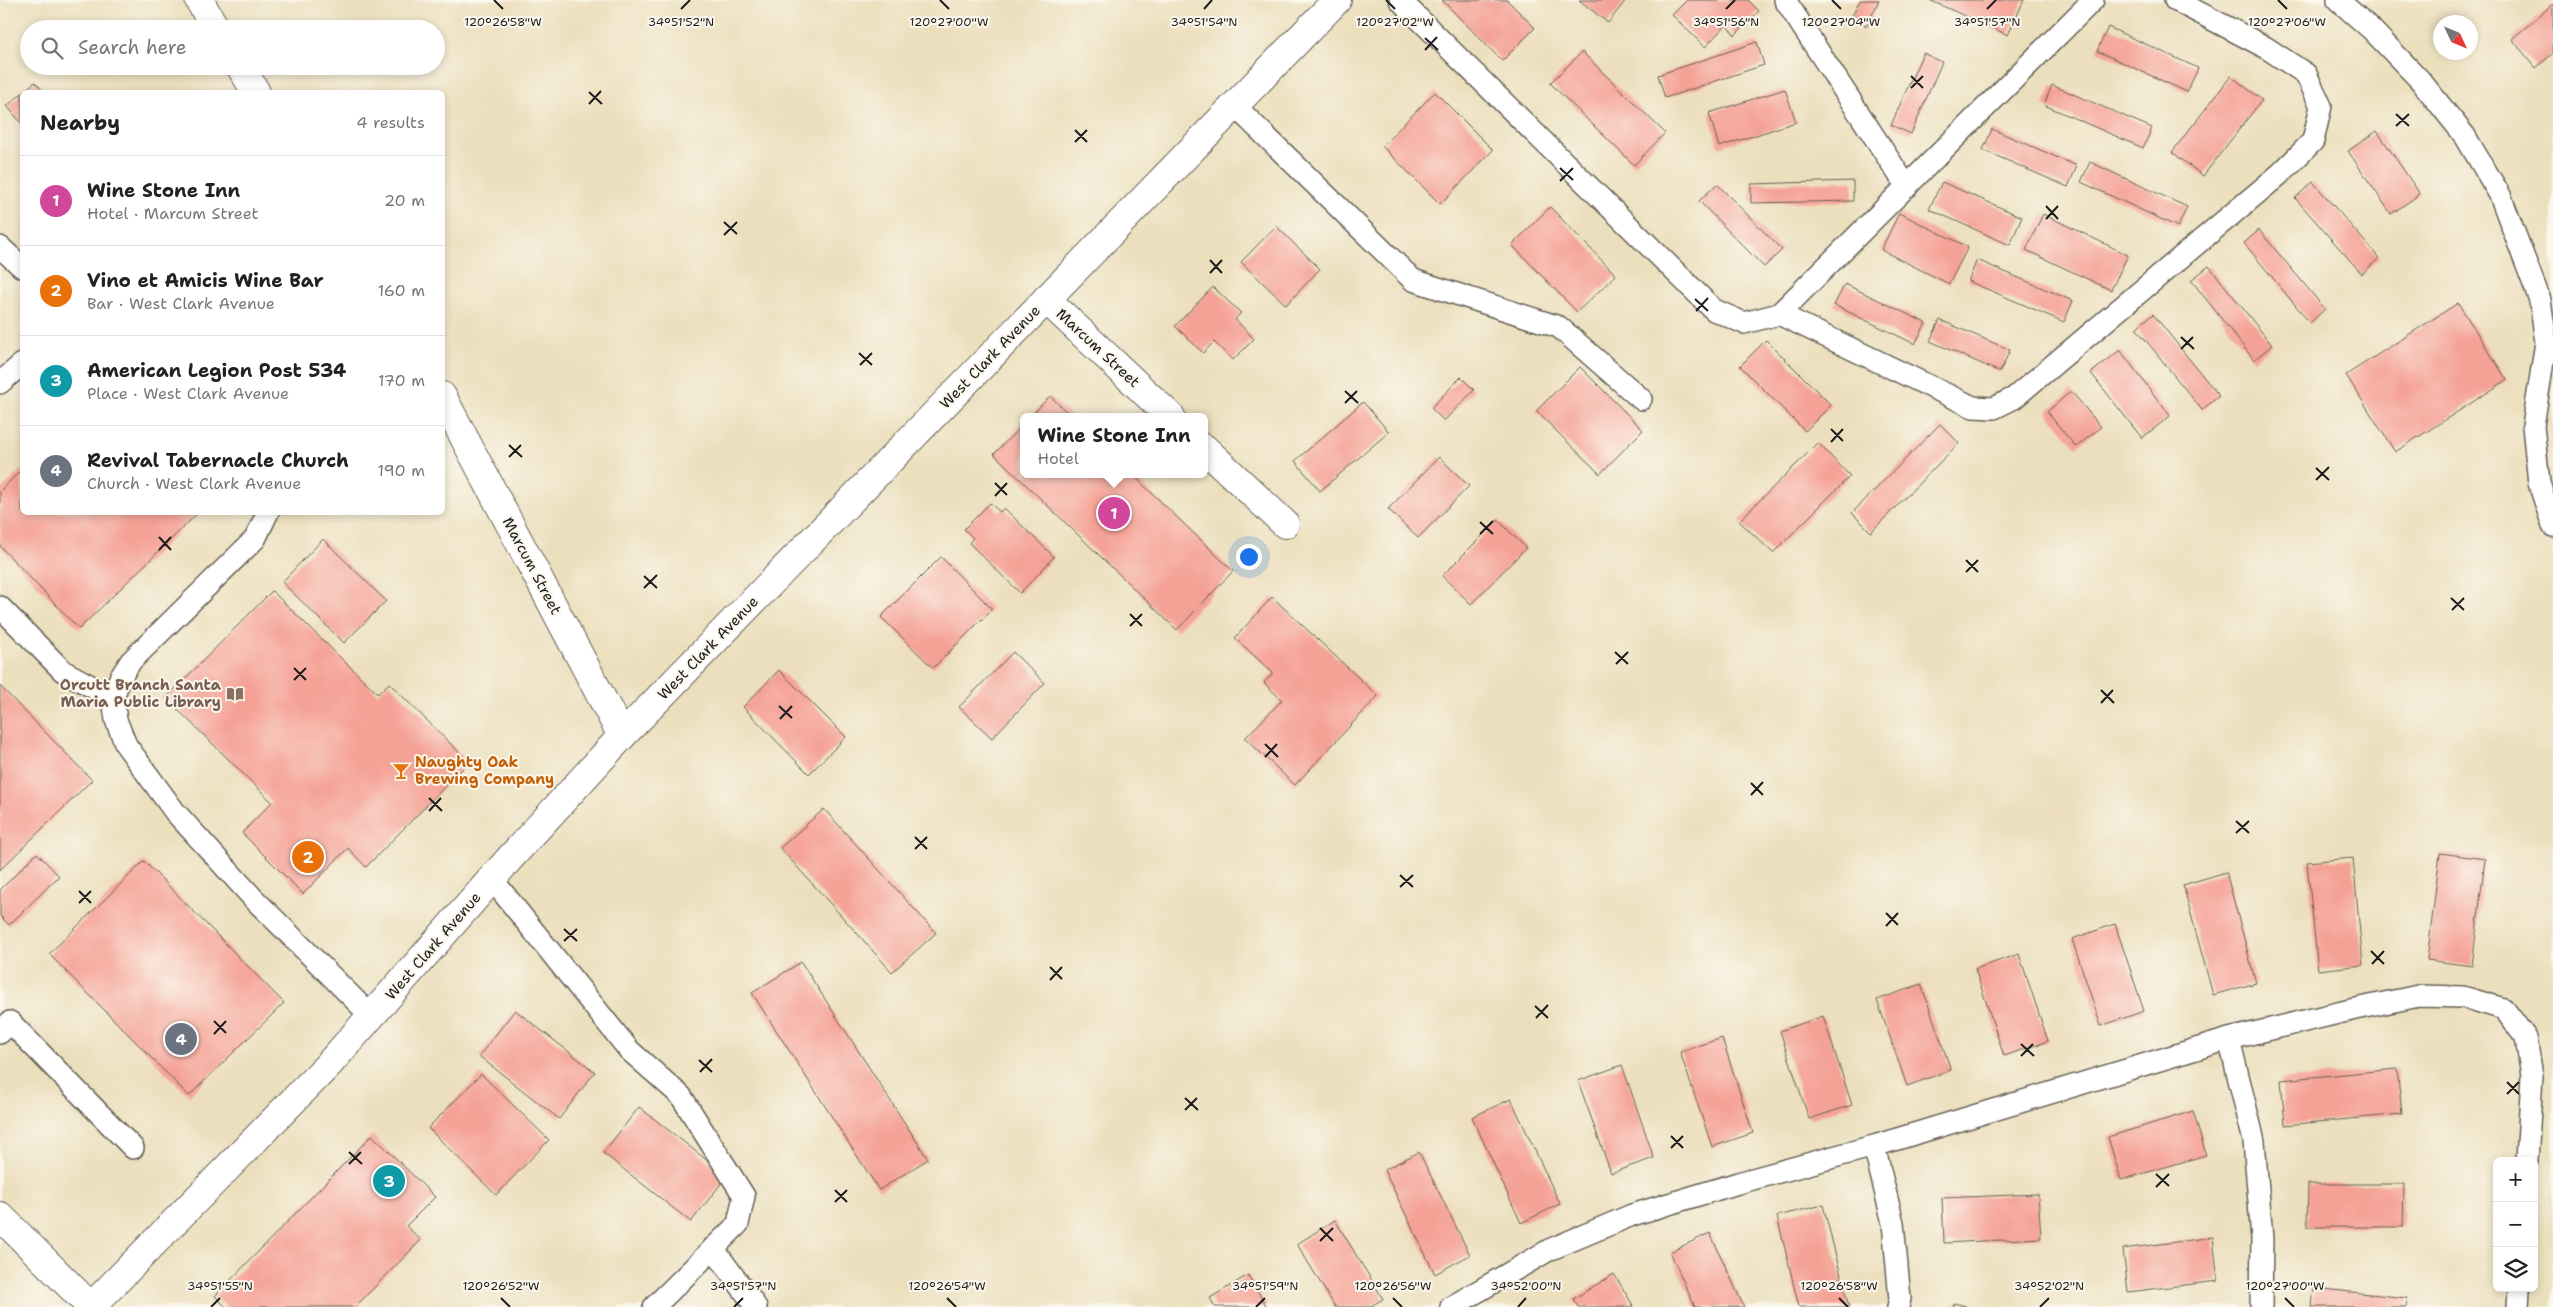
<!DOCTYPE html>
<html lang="en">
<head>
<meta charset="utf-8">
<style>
  :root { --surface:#fff; --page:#f2f2f2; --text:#222; --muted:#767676; --line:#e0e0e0; --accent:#0f766e }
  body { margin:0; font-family:"Shantell Sans",sans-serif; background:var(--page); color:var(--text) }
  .controls { position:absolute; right:15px; bottom:15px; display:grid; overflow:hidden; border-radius:8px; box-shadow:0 2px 8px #0003 }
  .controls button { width:45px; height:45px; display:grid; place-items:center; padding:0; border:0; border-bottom:1px solid var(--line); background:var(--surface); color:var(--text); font:25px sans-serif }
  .compass { position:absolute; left:2433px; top:15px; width:45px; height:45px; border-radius:50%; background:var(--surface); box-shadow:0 2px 8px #0003; rotate:134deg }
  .you { position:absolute; left:1248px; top:556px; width:18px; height:18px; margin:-12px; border:4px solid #fff; border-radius:50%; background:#1a73e8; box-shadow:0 0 0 8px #1a73e833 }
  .badge { display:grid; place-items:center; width:32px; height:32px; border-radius:50%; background:var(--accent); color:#fff; font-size:16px; font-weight:700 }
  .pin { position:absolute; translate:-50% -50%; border:2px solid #fff; box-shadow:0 1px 5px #0006 }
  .popup { position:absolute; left:1020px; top:413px; width:188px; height:65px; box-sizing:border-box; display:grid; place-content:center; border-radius:8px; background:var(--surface); filter:drop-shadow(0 1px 4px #0005); font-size:16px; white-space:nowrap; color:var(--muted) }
  .popup b { font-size:19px; color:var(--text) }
  .popup::after { content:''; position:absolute; left:50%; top:100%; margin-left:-10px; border:10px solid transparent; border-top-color:var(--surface) }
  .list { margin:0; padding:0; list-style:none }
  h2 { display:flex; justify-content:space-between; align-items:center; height:65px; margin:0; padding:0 20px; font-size:21px }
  h2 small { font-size:16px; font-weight:400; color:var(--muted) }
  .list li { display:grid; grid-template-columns:32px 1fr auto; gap:15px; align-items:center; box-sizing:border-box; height:90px; padding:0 20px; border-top:1px solid var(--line) }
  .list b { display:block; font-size:19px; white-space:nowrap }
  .list p { margin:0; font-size:16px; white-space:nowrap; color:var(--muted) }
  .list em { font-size:16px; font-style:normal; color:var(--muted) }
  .icon { flex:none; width:28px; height:28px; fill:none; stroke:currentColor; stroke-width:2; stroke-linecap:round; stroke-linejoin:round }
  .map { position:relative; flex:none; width:2553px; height:1307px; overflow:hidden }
  .search { position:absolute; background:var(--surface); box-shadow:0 2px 8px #0003; left:20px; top:20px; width:425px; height:55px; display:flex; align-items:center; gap:12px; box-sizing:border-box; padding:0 18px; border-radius:28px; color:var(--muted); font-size:19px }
  .panel { position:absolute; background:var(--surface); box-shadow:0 2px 8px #0003; left:20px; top:90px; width:425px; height:425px; border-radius:8px }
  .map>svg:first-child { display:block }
</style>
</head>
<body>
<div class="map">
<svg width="2553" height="1307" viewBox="0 0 2553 1307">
  <rect width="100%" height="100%" fill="#fbf7ec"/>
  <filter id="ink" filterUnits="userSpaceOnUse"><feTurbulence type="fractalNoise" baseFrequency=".02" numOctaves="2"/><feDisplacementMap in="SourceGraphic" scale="10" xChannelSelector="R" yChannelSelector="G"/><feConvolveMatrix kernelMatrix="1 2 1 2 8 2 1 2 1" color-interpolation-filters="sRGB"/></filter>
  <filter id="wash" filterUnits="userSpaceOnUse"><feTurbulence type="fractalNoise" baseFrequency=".0096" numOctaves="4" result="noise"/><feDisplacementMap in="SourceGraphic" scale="20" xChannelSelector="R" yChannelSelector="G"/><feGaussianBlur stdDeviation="1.12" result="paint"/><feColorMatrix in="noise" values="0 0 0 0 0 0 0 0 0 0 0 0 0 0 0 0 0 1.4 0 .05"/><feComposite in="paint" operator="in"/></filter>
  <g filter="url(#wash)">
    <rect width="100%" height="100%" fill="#ecdfbd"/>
    <g id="blocks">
      <path fill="#f5a296" d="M1442,0H1507L1535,28L1502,61Z
        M1579,0H1626L1608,23Z
        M1687,0H1748L1759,11L1735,35L1726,25L1705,47L1672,15Z
        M1860,0H1879L1867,26L1851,18Z
        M1929,0H2024L2008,35Z
        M2553,4V53L2536,68L2512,39Z
        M2108,27L2198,68L2187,92L2097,51Z
        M1757,42L1764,65L1665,98L1658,75Z
        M1582,52L1665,133L1634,165L1550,83Z
        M1923,53L1942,62L1911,134L1891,125Z
        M2231,76L2262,100L2203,176L2172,152Z
        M35,82L44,92H23Z
        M2052,85L2152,128L2143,148L2044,105Z
        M1785,89L1796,122L1719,147L1709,113Z
        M1435,92L1493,150L1440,204L1382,146Z
        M22,93V124L7,106Z
        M1992,129L2077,166L2068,187L1983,150Z
        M2377,131L2420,194L2391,214L2348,151Z
        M2090,162L2187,207L2178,227L2081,182Z
        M1853,181V201L1751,203V184Z
        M1942,182L2022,217L2010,245L1929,209Z
        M2313,182L2379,258L2362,274L2295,198Z
        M1717,184L1782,250L1764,267L1699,201Z
        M1550,207L1616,275L1577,312L1512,245Z
        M1899,213L1968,247L1949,284L1881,250Z
        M2043,214L2128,255L2111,290L2026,250Z
        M1276,226L1320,269L1286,305L1241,262Z
        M2259,230L2325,309L2310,323L2244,243Z
        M1977,260L2073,301L2064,322L1968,281Z
        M2209,266L2272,345L2254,360L2191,280Z
        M1845,284L1926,323L1915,344L1834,305Z
        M1213,287L1241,313L1235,319L1254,339L1233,360L1214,342L1203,353L1175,326Z
        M2458,303L2507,380L2395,452L2346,375Z
        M2153,314L2219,396L2202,410L2136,328Z
        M1940,320L2010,350L2000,372L1930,341Z
        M1766,340L1831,405L1805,431L1740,366Z
        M2120,350L2170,416L2142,438L2091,373Z
        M1580,367L1643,430L1600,474L1536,411Z
        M1461,377L1474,390L1444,421L1431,408Z
        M2071,391L2101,427L2076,447L2047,412Z
        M1050,396L1072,417H1030Z
        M1363,402L1389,432L1320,491L1295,461Z
        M1024,423V474H1132L1233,571L1177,630L994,454Z
        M1940,424L1959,443L1871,532L1852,513Z
        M1818,443L1850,476L1773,553L1739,521Z
        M1439,457L1469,486L1418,538L1388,509Z
        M22,469V512H199L79,629L0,546V491Z
        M990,503L1000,512L1004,508L1054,557L1020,593L969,543L973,538L964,529Z
        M1498,520L1526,548L1471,604L1442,576Z
        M323,539L386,601L344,643L282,582Z
        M941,557L992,609L933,668L881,617Z
        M272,591L378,694L389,683L469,762L366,867L348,848L303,894L242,833L272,802L166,698Z
        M1272,597L1378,696L1295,785L1245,738L1282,700L1264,683L1273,673L1235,638Z
        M1013,652L1045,683L992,738L959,707Z
        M779,670L846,737L809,774L743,707Z
        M0,686L92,780L0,870Z
        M824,809L936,933L892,972L780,848Z
        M37,853L59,876L9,925L0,916V890Z
        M2440,853L2485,859L2472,966L2427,960Z
        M2353,858L2363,965L2318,970L2307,862Z
        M144,861L284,1003L189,1096L49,954Z
        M2226,872L2256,983L2213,995L2183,885Z
        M2115,924L2144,1011L2101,1026L2072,939Z
        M2019,954L2048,1041L2004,1056L1975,969Z
        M801,962L928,1159L879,1190L752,993Z
        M1921,984L1951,1070L1907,1086L1877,1000Z
        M515,1010L595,1072L559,1119L479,1056Z
        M1823,1016L1852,1105L1809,1119L1780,1031Z
        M1722,1038L1753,1133L1712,1147L1680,1052Z
        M1622,1065L1654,1158L1611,1173L1578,1081Z
        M2397,1069L2402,1114L2285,1125L2281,1080Z
        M481,1074L549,1140L496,1195L428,1128Z
        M1511,1099L1560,1204L1521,1223L1472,1117Z
        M639,1107L727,1176L691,1222L603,1153Z
        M2193,1111L2206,1155L2121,1180L2108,1137Z
        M372,1135L435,1197L406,1226L421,1240L355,1307H226L215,1296Z
        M1419,1152L1470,1255L1435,1274L1384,1170Z
        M2308,1184H2404L2403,1227H2307Z
        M2038,1194L2041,1238L1944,1243L1942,1198Z
        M1823,1205L1849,1307H1799L1777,1216Z
        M1335,1220L1383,1299L1369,1307H1335L1297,1244Z
        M1710,1233L1744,1307H1695L1670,1252Z
        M2213,1237L2218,1281L2128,1292L2123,1249Z
        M1614,1274L1634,1307H1578L1573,1299Z
        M1248,1275L1267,1307H1215L1210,1298Z
        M2314,1288L2407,1298L2406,1307H2312Z
        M1954,1303L1966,1306V1307H1953Z"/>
    </g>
  </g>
  <g filter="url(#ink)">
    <use href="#blocks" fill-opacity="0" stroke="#656054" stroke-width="1"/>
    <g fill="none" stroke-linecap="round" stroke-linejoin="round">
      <g stroke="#656054" stroke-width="24">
        <path id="service" d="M1400,0L1714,310L1744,323L1779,314L2093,0
          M1785,0L1907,187
          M2338,0L2371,29L2420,80L2465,136L2500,195L2540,300L2546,342L2533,426L2539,483L2553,526
          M1235,106L1413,280L1559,327L1641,399
          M0,247L22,267
          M1779,314L1973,407L1994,408L2014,398L2281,173L2313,141L2321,106L2306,74L2265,47L2175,0
          M0,383L22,364
          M268,512L255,539L131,661L120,678L113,698L116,720L126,745L175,812L253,898L371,1016
          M0,607L63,671L113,698
          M492,879L629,1050L681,1096L744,1196L738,1224L654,1307
          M0,1033L10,1022L133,1148
          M2229,1039L2254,1141L2262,1239L2261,1307
          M1874,1146L1893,1223L1900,1299L1898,1307
          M713,1248L756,1307
          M1451,1307L1549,1250L1632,1215L1738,1183L1874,1146L2229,1039L2355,1009L2419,996L2463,997L2504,1009L2526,1038L2532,1076L2527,1161
          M2518,1307L2519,1288"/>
      </g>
      <g stroke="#656054" stroke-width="30">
        <path id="minor" d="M199,0L216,29
          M240,66L256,92
          M1046,299L1171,417
          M442,396L622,736
          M1204,448L1285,524"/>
      </g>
      <g stroke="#656054" stroke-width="30">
        <path id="secondary" d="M0,1216L91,1307
          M91,1307L329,1064L511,857L622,736L1337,0"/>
      </g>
      <use href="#service" stroke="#fff" stroke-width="21"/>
      <use href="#minor" stroke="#fff" stroke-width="28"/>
      <use href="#secondary" stroke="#fff" stroke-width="28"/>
    </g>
  </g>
  <path fill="none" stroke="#1c1c1c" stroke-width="2" d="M494,0L503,9M940,0L949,9M1386,0L1395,9M1832,0L1841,9M2278,0L2287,9M681,9L690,0M1204,9L1212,0M1726,9L1735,0M1987,9L1996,0M1425,38L1438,50M1425,50L1437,37M1911,76L1923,88M1911,88L1923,76M589,92L602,104M589,104L601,91M2396,114L2409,126M2396,126L2409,114M1075,130L1087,142M1075,142L1087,130M1560,168L1573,180M1560,181L1573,168M2046,206L2058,219M2046,219L2058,206M724,222L737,234M724,235L737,222M1210,260L1222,273M1210,273L1222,260M1695,299L1708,311M1696,311L1708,298M2181,337L2194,349M2181,349L2193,337M859,353L872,365M860,365L872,353M1345,391L1358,403M1345,403L1357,391M1831,429L1843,441M1831,442L1843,429M509,445L522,457M509,457L521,445M2316,468L2329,480M2316,480L2329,467M995,483L1007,495M995,496L1007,483M1480,522L1493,534M1480,534L1493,521M159,537L171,550M159,550L171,537M1966,560L1978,572M1966,572L1978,560M644,576L657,588M644,588L657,575M2451,598L2464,610M2452,610L2464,598M1130,614L1142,626M1130,626L1142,614M1615,652L1628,664M1616,664L1628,652M294,668L306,680M294,680L306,668M2101,690L2114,703M2101,703L2113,690M779,706L792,718M780,719L792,706M1265,744L1278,757M1265,757L1277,744M1751,783L1763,795M1751,795L1763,782M429,798L442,811M429,811L441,798M2236,821L2249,833M2236,833L2249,821M915,837L927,849M915,849L927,837M1400,875L1413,887M1400,887L1413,875M79,891L91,903M79,903L91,891M1886,913L1898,925M1886,926L1898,913M564,929L577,941M564,941L577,929M2371,951L2384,964M2372,964L2384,951M1050,967L1062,979M1050,980L1062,967M1535,1006L1548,1018M1536,1018L1548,1005M214,1021L226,1033M214,1034L226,1021M2021,1044L2034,1056M2021,1056L2033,1044M699,1060L712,1072M700,1072L712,1059M2507,1082L2519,1094M2507,1094L2519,1082M1185,1098L1198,1110M1185,1110L1197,1098M1671,1136L1683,1148M1671,1148L1683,1136M349,1152L362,1164M349,1164L361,1152M2156,1174L2169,1186M2156,1187L2169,1174M835,1190L847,1202M835,1202L847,1190M1320,1228L1333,1241M1320,1241L1333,1228M501,1298L510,1307M947,1298L956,1307M1393,1298L1402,1307M1839,1298L1848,1307M2285,1298L2294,1307M211,1307L220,1298M734,1307L743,1298M1256,1307L1265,1298M1518,1307L1526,1298M2040,1307L2049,1298"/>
  <defs>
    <g id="library-bare" transform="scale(1.35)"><path d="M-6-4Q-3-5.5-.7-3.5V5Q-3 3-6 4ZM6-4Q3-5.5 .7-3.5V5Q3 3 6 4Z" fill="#8d6e63" stroke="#fbf7ec" stroke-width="2.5" paint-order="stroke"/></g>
    <g id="bar-bare" transform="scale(1.35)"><path d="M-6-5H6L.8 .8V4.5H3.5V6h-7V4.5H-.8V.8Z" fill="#e8710a" stroke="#fbf7ec" stroke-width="2.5" paint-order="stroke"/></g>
  </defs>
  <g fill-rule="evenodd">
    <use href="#library-bare" x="235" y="694"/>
    <use href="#bar-bare" x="401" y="771"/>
  </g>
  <g text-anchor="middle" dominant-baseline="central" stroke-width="4" stroke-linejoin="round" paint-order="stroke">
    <g font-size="15" fill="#1c1c1c" stroke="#fbf7ec">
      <text transform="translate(1098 348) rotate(43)">Marcum Street</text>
      <text transform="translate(990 357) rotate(-46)">West Clark Avenue</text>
      <text transform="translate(532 566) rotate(62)">Marcum Street</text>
      <text transform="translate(708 648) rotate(-46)">West Clark Avenue</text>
      <text transform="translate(433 946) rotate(-49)">West Clark Avenue</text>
    </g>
    <g font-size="15" font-weight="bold" fill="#785e54" stroke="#fbf7ec" text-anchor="end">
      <text x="221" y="685">Orcutt Branch Santa<tspan x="221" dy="17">Maria Public Library</tspan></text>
    </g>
    <g font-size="15" font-weight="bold" fill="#c56008" stroke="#fbf7ec" text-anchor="start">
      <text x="415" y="762">Naughty Oak<tspan x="415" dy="17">Brewing Company</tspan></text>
    </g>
  </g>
  <g font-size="12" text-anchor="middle" fill="#1c1c1c" stroke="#fbf7ec" stroke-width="4" stroke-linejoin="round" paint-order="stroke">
    <text x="503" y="26">120°26'58"W</text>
    <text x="949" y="26">120°27'00"W</text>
    <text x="1841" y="26">120°27'04"W</text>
    <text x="1395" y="26">120°27'02"W</text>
    <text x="2287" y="26">120°27'06"W</text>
    <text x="681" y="26">34°51'52"N</text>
    <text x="1204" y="26">34°51'54"N</text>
    <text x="1726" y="26">34°51'56"N</text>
    <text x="1987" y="26">34°51'57"N</text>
    <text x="220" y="1290">34°51'55"N</text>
    <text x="743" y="1290">34°51'57"N</text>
    <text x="1265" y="1290">34°51'59"N</text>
    <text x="1526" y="1290">34°52'00"N</text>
    <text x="2049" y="1290">34°52'02"N</text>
    <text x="501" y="1290">120°26'52"W</text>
    <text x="947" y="1290">120°26'54"W</text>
    <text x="1393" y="1290">120°26'56"W</text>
    <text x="1839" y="1290">120°26'58"W</text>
    <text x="2285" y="1290">120°27'00"W</text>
  </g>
</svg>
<div class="controls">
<button>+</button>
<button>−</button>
<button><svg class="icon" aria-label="layers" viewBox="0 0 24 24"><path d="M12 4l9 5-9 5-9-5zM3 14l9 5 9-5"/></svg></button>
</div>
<svg class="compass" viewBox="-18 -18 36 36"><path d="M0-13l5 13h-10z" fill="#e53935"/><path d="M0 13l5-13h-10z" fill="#767676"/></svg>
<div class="you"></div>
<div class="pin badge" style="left:1114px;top:513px;background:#d1479c">1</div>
<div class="popup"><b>Wine Stone Inn</b>Hotel</div>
<div class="pin badge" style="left:308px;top:857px;background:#e8710a">2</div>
<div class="pin badge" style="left:389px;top:1181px;background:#0f9aa8">3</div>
<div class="pin badge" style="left:181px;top:1039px;background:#6b7280">4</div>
<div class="search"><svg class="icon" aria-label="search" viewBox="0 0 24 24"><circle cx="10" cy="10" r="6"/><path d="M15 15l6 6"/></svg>Search here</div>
<section class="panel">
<h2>Nearby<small>4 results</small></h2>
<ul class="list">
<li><span class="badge" style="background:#d1479c">1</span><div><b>Wine Stone Inn</b><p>Hotel · Marcum Street</p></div><em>20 m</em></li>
<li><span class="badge" style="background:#e8710a">2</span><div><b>Vino et Amicis Wine Bar</b><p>Bar · West Clark Avenue</p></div><em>160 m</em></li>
<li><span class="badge" style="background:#0f9aa8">3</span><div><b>American Legion Post 534</b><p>Place · West Clark Avenue</p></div><em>170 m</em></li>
<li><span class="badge" style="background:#6b7280">4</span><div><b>Revival Tabernacle Church</b><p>Church · West Clark Avenue</p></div><em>190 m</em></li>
</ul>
</section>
</div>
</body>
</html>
